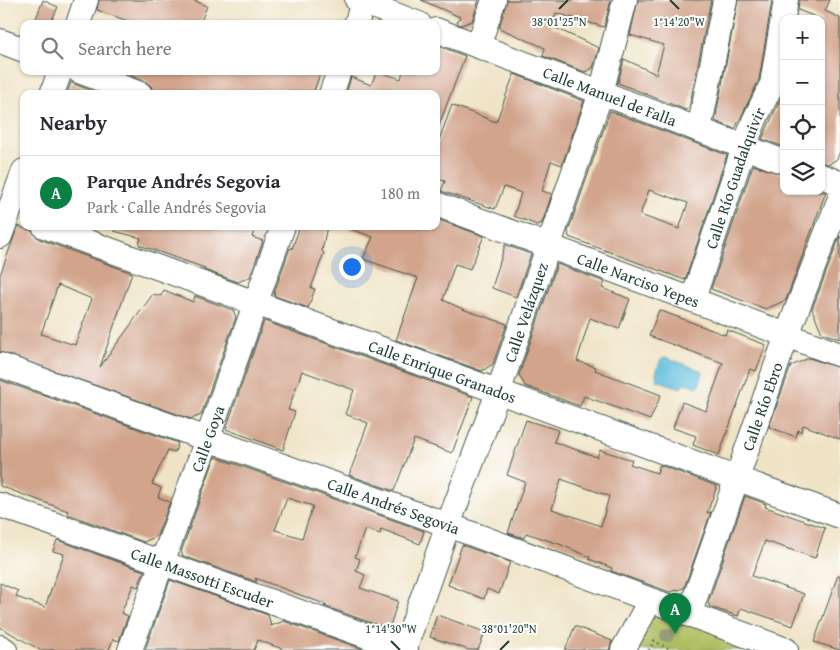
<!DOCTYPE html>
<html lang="en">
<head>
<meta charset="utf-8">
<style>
  :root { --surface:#fff; --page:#f2f2f3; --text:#2b2b33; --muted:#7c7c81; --line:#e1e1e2; --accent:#0b8043 }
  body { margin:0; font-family:"Gentium Book Plus",serif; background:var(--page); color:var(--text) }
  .controls { position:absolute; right:15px; top:15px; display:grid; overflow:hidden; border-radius:10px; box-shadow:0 1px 4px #0004 }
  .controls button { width:45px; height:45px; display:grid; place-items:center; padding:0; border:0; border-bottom:1px solid var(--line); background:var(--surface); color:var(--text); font:25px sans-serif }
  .you { position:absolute; left:351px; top:266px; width:18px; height:18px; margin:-12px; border:4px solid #fff; border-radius:50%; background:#1a73e8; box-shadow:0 0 0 8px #1a73e833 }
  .badge { display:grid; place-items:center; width:32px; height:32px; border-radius:50%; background:var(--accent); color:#fff; font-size:16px; font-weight:700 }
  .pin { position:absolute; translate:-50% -41px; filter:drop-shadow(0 1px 2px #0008) }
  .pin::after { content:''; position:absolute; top:26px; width:18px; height:15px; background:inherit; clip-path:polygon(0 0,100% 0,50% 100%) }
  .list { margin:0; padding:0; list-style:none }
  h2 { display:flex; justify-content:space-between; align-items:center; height:65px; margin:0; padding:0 20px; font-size:21px }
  h2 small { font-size:16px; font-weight:400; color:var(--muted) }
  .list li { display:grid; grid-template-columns:32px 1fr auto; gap:15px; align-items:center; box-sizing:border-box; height:75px; padding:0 20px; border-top:1px solid var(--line) }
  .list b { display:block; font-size:19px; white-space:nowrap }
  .list p { margin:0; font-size:16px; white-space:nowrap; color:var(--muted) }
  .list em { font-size:16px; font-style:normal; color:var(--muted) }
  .icon { flex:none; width:28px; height:28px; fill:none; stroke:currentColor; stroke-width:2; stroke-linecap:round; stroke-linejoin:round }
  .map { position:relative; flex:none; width:840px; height:650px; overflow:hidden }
  .search { position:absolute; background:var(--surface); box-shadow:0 1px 4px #0004; left:20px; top:20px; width:420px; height:55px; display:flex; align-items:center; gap:12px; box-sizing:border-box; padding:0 18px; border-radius:10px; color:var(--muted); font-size:19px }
  .panel { position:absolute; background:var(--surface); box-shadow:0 1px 4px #0004; left:20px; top:90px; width:420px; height:140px; border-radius:10px }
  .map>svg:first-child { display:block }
</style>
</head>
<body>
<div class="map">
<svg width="840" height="650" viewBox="0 0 840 650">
  <rect width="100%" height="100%" fill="#fff"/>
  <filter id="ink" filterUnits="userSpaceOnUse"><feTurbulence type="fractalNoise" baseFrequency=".02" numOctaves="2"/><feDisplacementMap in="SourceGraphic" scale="10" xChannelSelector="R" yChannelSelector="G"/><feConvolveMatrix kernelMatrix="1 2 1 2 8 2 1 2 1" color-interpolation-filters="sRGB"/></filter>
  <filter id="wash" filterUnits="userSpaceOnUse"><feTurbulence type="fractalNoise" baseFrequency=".0096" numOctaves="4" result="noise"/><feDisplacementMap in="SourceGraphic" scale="20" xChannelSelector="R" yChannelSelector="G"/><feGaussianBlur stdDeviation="1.12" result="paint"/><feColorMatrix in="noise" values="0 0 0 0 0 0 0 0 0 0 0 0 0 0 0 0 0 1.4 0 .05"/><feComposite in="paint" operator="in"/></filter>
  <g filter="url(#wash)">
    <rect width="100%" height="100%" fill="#efe3c5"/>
    <path fill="#adbd5f" stroke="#667d4a" d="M650,601L786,650H623Z"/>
    <path fill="#5dbddc" stroke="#3e7d88" d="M665,357L702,371L703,373L699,385L696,387L686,383L682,385L681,388L657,380L656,373L661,359Z"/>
    <g id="blocks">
      <path fill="#d2a48c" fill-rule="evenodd" d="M43,0L58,7L50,24H34Z
        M99,0H193L207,6L200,24H136L97,10Z
        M421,0H479L472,21L461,25L457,23L460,17Z
        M507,0H611L604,27L556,13L551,26L599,48L593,68L585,72L543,56L545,48L499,28Z
        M638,0H711L689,108L686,110L618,83L624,59L656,74L664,45L630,35Z
        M738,0H772L759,80L735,129L715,121Z
        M799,0H830L825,11L840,18V151L837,159L829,164L821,163V19L798,10Z
        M436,45L465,56L438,128H436V94H346L351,77L371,85L377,71L401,79L403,71H436Z
        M119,71H321L313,94H153L151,86L145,81Z
        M514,74L584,101L562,165L551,161L542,191L552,194L542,223L537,225L514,216L521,193L504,187L495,209L441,191L445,181L436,179V148L452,105L496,122Z
        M71,82L74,84L100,94H67Z
        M784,91V147L762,139Z
        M610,111L727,155L685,280L569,237L568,232ZM649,190L688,203L679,229L640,215Z
        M753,165L784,175V191L826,192L786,300L766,309L711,289Z
        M436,219L484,236L470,269L455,264L443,300L465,310L507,324L493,364L482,371L396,340L418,278L363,259L373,237L348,228V226H436Z
        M18,226L32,231L39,239L132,273L100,367L153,294L161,296L164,290L193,302L195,296L233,310L236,317L201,415L191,419L0,352V275ZM58,285L92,299L75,345L41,334Z
        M115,226H256L252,237L263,241L250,277L238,282L204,270L205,268L139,245L141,238L114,231Z
        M300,226H327L322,251L324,253L311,288L315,289L308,308L275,296L274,293L290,248L292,249Z
        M840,236V339L822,333L812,309Z
        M505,245L531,254L516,297L492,288Z
        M557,264L605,282L602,288L630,299L619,329L590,318L577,361L596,367L595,370L661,395L650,420L584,396L580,406L525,386L519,375Z
        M659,310L725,335L727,330L766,345L756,371L750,369L719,455L693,445L696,436L673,428L682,402L706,411L723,363L649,336Z
        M264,321L473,397L452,453L414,439L394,491L349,475L368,423L345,414L354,390L302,371L288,410L295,412L283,450L226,429Z
        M809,358L840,368V439L803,425L801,432L798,430L796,437L769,427L791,366Z
        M0,380L178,443L175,452L168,450L152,484L161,488L158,497L170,502L157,536L144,542L67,514L68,511L0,486Z
        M526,420L558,430L554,442L597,457L600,450L632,460L630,464L657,473L660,465L717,486L707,513L711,512L684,588L670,592L611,571L612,568L589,559L590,557L559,544L526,533L524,538L508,533L525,482L507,475ZM561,479L609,496L601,526L552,509Z
        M215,457L424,531L420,544L381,529L380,534L365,529L355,557L360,559L356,571L365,575L360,588L398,601L389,629L324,606L327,605L255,578L257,582L183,556L181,552ZM287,498L313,506L302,538L275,530Z
        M745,496L766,504L765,507L825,528L815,558L765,541L752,576L804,594L793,626L741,608L738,616L710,607L708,603Z
        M57,540L144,571L138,587L133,585L121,613L128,616L119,641L113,639L109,650H40L0,627V583L18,591L16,597L45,607L64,554L53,551Z
        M462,545L510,562L499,594L487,589L484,599L448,585Z
        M838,575H840V650L814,642Z
        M170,580L268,615L271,626L284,621L365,650H285L258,640L254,650H145Z
        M437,615L485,632L478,650H469L430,637Z
        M575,626L612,641L609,650H565Z"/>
    </g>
  </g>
  <g filter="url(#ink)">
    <use href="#blocks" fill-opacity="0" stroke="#3e564a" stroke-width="1"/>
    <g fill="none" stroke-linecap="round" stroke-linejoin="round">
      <g stroke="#3e564a" stroke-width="26">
        <g id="minor">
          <path d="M357,0L419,24"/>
          <path d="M78,24L86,0"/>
          <path d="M356,24L364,0"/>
          <path id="s1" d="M436,30L784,162"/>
          <path d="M0,41L24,50"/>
          <path d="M478,46L494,0"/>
          <path d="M79,71L140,94"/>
          <path d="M52,94L60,71"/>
          <path d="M331,94L339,71"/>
          <path d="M699,130L725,0"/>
          <path d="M821,176L840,183"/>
          <path id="s2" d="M436,204L840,355"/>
          <path id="s3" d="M44,226L840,516"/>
          <path d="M0,236L24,171"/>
          <path id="s4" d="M693,299L744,147L755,119L772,84L786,0"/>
          <path id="s5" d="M0,365L448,525L786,650"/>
          <path id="s6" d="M0,505L406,650"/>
          <path id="s7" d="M689,615L787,335L840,198"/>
          <path d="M0,647L5,650"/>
          <path id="s8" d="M130,650L207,440L283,226"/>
          <path id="s9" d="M404,650L448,525L499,390L601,93L625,0"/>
          <path d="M623,650L650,601"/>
        </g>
      </g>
      <path stroke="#3e564a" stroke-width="3" stroke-dasharray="1 4" stroke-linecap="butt" d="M649,650L654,641L671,650"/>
      <use href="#minor" stroke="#fff" stroke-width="24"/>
    </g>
    <circle fill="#949d7c" cx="667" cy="635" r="7"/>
  </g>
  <path fill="none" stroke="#1f3d34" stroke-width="2" d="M670,0L679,9M559,9L568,0M391,641L400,650M500,650L509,641"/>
  <g text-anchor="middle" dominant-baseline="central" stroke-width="4" stroke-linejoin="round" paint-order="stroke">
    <g font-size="16" fill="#1f3d34" stroke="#fff">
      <text stroke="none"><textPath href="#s1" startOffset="186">Calle Manuel de Falla</textPath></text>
      <text stroke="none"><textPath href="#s4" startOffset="128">Calle Río Guadalquivir</textPath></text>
      <text stroke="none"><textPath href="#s2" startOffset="216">Calle Narciso Yepes</textPath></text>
      <text stroke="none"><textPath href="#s9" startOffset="359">Calle Velázquez</textPath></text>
      <text stroke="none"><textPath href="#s3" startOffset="424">Calle Enrique Granados</textPath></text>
      <text stroke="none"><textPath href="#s7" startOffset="221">Calle Río Ebro</textPath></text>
      <text stroke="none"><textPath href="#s8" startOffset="225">Calle Goya</textPath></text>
      <text stroke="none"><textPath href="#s5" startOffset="418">Calle Andrés Segovia</textPath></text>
      <text stroke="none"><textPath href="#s6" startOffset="215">Calle Massotti Escuder</textPath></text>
    </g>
  </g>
  <g font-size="12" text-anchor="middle" fill="#1f3d34" stroke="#fff" stroke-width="4" stroke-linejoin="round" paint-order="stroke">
    <text x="679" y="26">1°14'20"W</text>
    <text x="559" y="26">38°01'25"N</text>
    <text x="509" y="633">38°01'20"N</text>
    <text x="391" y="633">1°14'30"W</text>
  </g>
</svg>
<div class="controls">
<button>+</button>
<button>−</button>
<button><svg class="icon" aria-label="locate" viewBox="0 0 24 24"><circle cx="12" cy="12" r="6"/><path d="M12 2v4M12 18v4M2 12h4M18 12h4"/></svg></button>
<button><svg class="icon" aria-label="layers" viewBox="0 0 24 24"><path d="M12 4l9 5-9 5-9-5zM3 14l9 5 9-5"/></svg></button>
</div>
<div class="you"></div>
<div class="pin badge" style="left:675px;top:634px">A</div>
<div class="search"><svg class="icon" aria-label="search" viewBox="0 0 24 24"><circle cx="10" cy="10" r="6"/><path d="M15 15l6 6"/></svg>Search here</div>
<section class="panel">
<h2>Nearby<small></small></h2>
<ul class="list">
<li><span class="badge">A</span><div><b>Parque Andrés Segovia</b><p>Park · Calle Andrés Segovia</p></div><em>180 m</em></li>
</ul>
</section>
</div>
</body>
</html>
